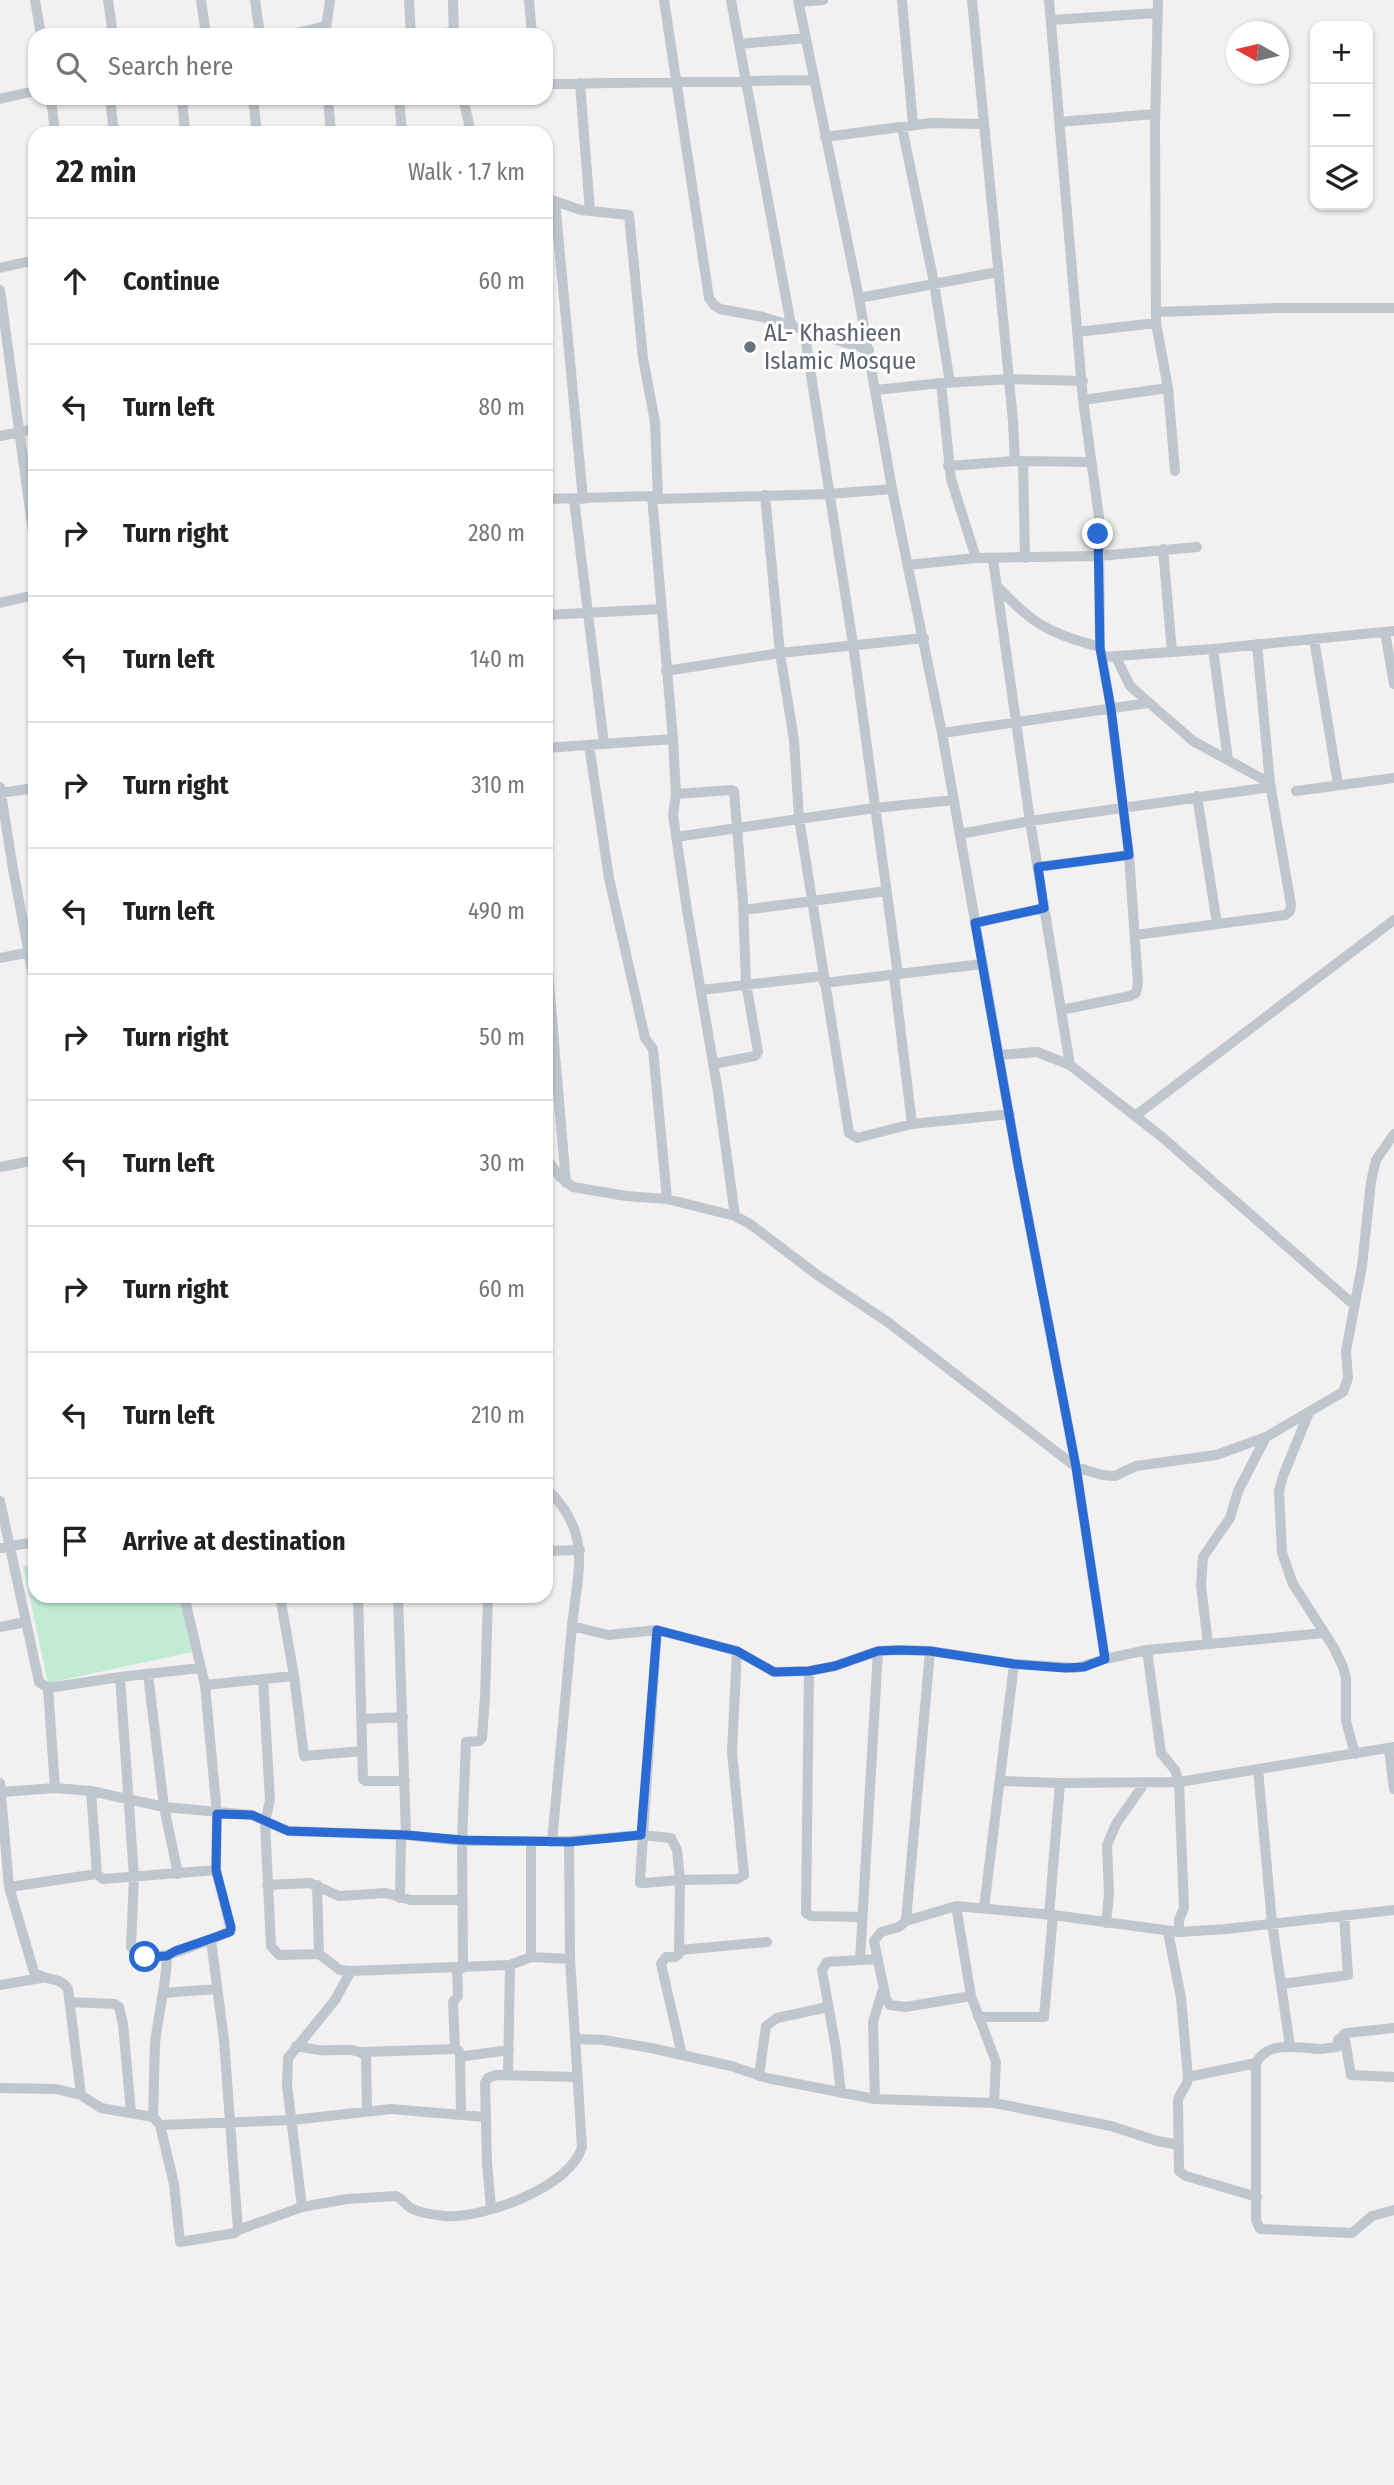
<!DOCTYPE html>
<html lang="en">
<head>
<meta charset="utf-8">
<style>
  :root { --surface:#fff; --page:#f6f6f6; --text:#222; --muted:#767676; --line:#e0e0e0 }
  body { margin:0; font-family:"Fira Sans Condensed",sans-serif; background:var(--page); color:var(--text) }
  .controls { position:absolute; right:21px; top:21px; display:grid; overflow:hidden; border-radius:14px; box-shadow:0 2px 5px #0004 }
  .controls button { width:63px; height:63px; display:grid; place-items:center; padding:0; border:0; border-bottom:2px solid var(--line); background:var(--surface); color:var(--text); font:35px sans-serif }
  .compass { position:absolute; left:1226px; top:21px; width:63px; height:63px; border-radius:50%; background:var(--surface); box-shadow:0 2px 5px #0004; rotate:278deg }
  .stop { position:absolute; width:21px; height:21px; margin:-16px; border:5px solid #296bd3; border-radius:50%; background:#fff }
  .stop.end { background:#296bd3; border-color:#fff; box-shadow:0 2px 7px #0008 }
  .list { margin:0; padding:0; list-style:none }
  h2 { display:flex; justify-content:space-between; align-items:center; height:91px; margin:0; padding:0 28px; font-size:30px }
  h2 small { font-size:23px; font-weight:400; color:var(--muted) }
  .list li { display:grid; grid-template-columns:46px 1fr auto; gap:21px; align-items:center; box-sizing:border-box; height:126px; padding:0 28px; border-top:2px solid var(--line) }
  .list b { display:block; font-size:26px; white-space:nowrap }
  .list em { font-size:23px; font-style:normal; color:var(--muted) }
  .icon { flex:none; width:38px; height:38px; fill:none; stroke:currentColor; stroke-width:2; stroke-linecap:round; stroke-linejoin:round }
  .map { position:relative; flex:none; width:1394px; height:2485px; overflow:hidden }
  .search { position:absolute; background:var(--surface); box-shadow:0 2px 5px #0004; left:28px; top:28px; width:525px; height:77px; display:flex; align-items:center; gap:18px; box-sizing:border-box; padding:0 24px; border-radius:21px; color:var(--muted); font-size:26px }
  .panel { position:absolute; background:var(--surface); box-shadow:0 2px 5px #0004; left:28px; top:126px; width:525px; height:1477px; border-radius:21px }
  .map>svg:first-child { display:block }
</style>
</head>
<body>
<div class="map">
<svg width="1394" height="2485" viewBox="0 0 1394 2485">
  <rect width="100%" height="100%" fill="#f2f0f0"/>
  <path fill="#c2ebd4" d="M35,1564V1596H180L192,1652L48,1683L23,1566Z"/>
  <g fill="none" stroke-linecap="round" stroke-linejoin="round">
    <path stroke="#bfc6cd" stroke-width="10" d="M35,0L41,35
      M108,0L113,35
      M201,0L206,35
      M255,0L260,35
      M409,0L411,35
      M453,0L454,35
      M529,0L532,35
      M664,0L709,298L714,305L720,309L763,317L869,350
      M731,0L791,325
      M798,0L859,298L892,489L942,733L1018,1165L1076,1467L1105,1659
      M902,0L913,125
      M972,0L1013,421L1015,461
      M1049,0L1083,400L1099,517L1100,647L1111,709L1129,855L1138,983L1136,993L1130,996L1061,1010
      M1158,0L1155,125L1156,323L1168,388L1175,471
      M799,2L823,0
      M1051,20L1158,13
      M288,35L325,26
      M325,35L330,0
      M420,35L454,32
      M740,44L806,38
      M580,83L590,211
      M546,84L813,80
      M51,98L55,133
      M110,98L114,133
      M182,98L185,133
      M253,98L257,133
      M328,98L331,133
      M399,98L402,133
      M463,98L471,133
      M0,99L35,91
      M1059,122L1155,114
      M902,127L934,283L950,383
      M825,137L931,123L983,124
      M546,198L581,210L629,215L643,358L655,422L658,499
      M555,202L583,499
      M0,268L35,260
      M0,290L35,547
      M859,298L998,272
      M1156,312L1277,308H1394
      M804,330L853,644L898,975
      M1077,332L1156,323
      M944,383L1009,379L1083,381
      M876,390L941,383L951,479L976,558L1099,556L1197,547
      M1083,400L1168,388
      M0,436L35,429
      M1023,461L1025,558
      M948,466L1015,461L1091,462
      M765,495L780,653L794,740L799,818L849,1133L857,1138L912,1124L1010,1114
      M652,496L673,739L676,794L673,815L687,910L718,1092L735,1216
      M546,499L652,496L658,499L829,494L892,489
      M574,499L604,744
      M1163,549L1172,652
      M993,559L1030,821L1070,1065
      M908,565L976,558
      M998,587C1033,625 1051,634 1100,647
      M0,603L35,595
      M546,615L661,609
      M1385,632L1394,684
      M1314,639L1338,785
      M1213,649L1228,760
      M1103,657L1213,649L1394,631
      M1116,657L1130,686L1193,741L1270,783
      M666,671L780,653L924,638
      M942,733L1148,703
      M589,745L609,878L645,1038L653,1049L667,1199
      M546,748L673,739
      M0,787L13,869L35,986
      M1296,791L1394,778
      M0,793L35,788
      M676,794L731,790L734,791L743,902L746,983L758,1052L755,1056L713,1064
      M1197,796L1217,924
      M960,834L1030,821L1271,787
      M676,837L874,808L954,800
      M1038,867L1129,855
      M744,910L887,891
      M975,923L1044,908
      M1135,935L1285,915L1290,911L1291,905L1270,783L1257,644
      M546,948L566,1183
      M0,958L35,951
      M894,976L912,1124
      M824,983L982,964
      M701,990L823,976
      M998,1055L1037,1052L1070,1065L1162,1137L1354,1305
      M1135,1116L1394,920
      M546,1158L560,1177L573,1187L626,1196L667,1199L735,1216L750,1224L816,1274L889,1323L1076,1467L1102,1475L1115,1476L1136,1466L1216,1455L1266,1437L1343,1392L1348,1378L1346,1351L1362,1266L1371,1182L1376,1160L1394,1134
      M0,1167L35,1160
      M1308,1415L1283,1476L1279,1491L1282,1553L1293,1584L1334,1648L1343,1667L1346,1678V1721L1355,1754
      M546,1488C593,1533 578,1568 572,1626L608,1635L657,1630L737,1651L774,1672L809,1671L835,1666L878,1651L899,1650L930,1651L1014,1664L1076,1668L1105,1659L1147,1650L1324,1633
      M0,1501L39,1682L48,1688L120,1677L200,1668
      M0,1548L35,1542
      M546,1551L580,1550
      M280,1596L294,1676L304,1756L362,1751
      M358,1596L363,1779L366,1781H405
      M398,1596L406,1835
      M0,1627L25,1622
      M657,1630L640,1880V1883H644L680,1880L679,1954L675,1957H666L661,1964L682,2055
      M1208,1644L1201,1585L1203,1557L1230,1518L1238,1491L1266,1437
      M1147,1650L1161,1753L1175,1770L1179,1782L1184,1908L1179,1920V1932
      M809,1671L806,1913L811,1916L862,1917
      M148,1674L164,1807L178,1874
      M120,1677L134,1877L131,1947C152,1969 186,1947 211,1940
      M263,1679L270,1800L265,1822L271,1946L279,1955L319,1954L340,1970L351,1971L510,1965L531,1957L570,1959
      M205,1685L294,1676
      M48,1688L55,1788
      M361,1719L403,1717
      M1389,1749L1394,1789
      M1258,1769L1272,1923L1290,2046
      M1000,1781L1060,1783
      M0,1783L9,1887L34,1972C45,1982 59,1975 68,1989L81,2095
      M91,1791L97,1874
      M2,1792L55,1788L91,1791L164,1807L252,1815L288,1831L406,1835L462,1841H569L641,1835L671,1838L677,1850L680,1880L737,1879L744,1875L732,1752L737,1651
      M552,1842L572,1626
      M216,1870L231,1930L211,1940L224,2040L238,2230
      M267,1885L310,1883L339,1896L386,1893L411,1900H461
      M317,1885L319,1954
      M9,1887L97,1874L103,1879L216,1870L217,1814L205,1685L184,1596
      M400,1898L401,1835
      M956,1906L971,1996
      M984,1908L1014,1664
      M1049,1915L1060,1783L1179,1782L1394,1747
      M906,1921L930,1651
      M1106,1923L1109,1894L1107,1845L1116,1824L1144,1784
      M1168,1932L1181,1998L1188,2077
      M680,1950L767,1942
      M531,1957V1841
      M860,1960L878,1651
      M463,1968L462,1841L466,1742L479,1741L482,1738L485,1697L488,1596
      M1282,1984L1348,1975L1344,1915
      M0,1985L41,1978
      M163,1993L216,1989
      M70,2002L115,2004L119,2007L123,2024L131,2112
      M978,2017H1044L1053,1915
      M1344,2034L1351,2075L1394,2077
      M576,2039L604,2040L651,2048L731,2066L767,2078L875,2099L994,2103L1111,2126L1157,2141L1179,2145
      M296,2046C304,2048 312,2049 319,2050C334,2052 353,2045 366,2056L367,2111
      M455,2049L453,2002L458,1996L457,1968
      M362,2052L455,2049L459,2051L460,2055L465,2056L509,2050
      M460,2055L461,2115
      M1256,2063V2220L1260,2229L1352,2233L1372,2216L1394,2210
      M508,2075L510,1965
      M759,2076L766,2026L777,2018L828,2007
      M0,2088L56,2089L81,2095L101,2108L153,2117L160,2125L174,2184L180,2242L235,2233L238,2230L302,2207L347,2199L396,2196C402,2199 404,2202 408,2206C416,2213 435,2215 445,2216C482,2219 571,2187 582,2147L570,1959L569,1841
      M841,2093L836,2049L822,1970L827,1962L878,1959
      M875,2099L873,2022L883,1989
      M994,2103L996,2062L971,1996L905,2007L890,2005L886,1999L874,1941L881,1932L899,1927L906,1921L956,1906L1053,1915L1179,1932L1226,1929L1394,1910
      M153,2117C154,2093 154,2068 155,2044C158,2015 166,1986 167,1957
      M160,2125L293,2120L391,2109L485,2117
      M1257,2197L1186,2176L1179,2171L1178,2100C1180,2091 1188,2087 1188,2077L1256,2063C1268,2040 1298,2048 1319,2049C1325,2049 1330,2047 1337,2047L1338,2040L1347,2033L1394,2028
      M302,2207L287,2085L288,2058L335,2000L351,1971
      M491,2208L487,2163L485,2083L488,2078L496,2075L577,2077"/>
  </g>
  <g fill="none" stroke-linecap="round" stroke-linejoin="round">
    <path stroke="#296bd3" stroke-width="9" d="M145,1957L167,1956L175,1951L230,1932L231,1927L216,1870L217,1814L252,1815L288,1831L406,1835L462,1840L569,1842L641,1835L657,1630L737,1651L774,1672L809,1671L835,1666L878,1651L899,1650L930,1651L1014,1664L1065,1668L1084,1667L1105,1659L1076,1467L1018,1165L975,923L1044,908L1038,867L1129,855L1111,709L1100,648L1098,534"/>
  </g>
  <circle fill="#6b7280" stroke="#fff" stroke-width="2.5" cx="750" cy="347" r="7"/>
  <g text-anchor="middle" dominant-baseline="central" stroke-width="6" stroke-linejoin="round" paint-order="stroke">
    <g font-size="24" fill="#5b616d" stroke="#fff" text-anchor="start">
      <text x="764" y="333">AL- Khashieen<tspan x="764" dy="28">Islamic Mosque</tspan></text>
    </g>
  </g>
</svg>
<div class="controls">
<button>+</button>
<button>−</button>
<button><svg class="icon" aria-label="layers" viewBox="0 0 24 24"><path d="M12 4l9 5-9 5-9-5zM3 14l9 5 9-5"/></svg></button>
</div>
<svg class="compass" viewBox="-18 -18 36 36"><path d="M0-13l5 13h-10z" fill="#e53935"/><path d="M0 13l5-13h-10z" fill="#767676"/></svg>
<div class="stop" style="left:145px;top:1957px"></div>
<div class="stop end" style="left:1098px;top:534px"></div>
<div class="search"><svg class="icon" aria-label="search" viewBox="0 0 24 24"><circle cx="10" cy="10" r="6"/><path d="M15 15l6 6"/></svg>Search here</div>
<section class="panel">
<h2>22 min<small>Walk · 1.7 km</small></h2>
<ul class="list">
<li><svg class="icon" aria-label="ahead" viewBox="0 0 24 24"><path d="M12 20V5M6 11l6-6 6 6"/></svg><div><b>Continue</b></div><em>60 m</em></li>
<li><svg class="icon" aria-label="left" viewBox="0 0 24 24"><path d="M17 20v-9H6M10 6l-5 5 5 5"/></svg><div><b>Turn left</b></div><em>80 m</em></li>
<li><svg class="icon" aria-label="right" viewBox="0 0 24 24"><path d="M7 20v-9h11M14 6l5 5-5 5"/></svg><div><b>Turn right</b></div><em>280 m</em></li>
<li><svg class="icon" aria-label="left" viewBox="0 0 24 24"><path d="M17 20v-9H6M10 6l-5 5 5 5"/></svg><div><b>Turn left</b></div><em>140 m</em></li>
<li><svg class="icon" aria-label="right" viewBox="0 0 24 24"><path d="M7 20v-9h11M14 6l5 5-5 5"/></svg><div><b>Turn right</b></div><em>310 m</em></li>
<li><svg class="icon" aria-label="left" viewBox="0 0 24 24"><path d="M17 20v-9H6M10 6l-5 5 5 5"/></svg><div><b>Turn left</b></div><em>490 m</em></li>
<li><svg class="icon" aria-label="right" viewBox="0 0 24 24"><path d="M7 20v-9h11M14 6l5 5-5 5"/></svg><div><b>Turn right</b></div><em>50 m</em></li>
<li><svg class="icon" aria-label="left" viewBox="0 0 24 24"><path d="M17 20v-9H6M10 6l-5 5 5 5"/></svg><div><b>Turn left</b></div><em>30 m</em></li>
<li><svg class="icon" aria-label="right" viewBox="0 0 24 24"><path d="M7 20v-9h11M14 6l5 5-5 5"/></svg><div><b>Turn right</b></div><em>60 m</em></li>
<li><svg class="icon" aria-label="left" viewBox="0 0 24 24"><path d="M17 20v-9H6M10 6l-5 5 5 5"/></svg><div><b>Turn left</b></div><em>210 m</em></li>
<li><svg class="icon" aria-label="arrive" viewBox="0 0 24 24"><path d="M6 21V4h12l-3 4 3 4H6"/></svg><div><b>Arrive at destination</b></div></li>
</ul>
</section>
</div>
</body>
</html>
